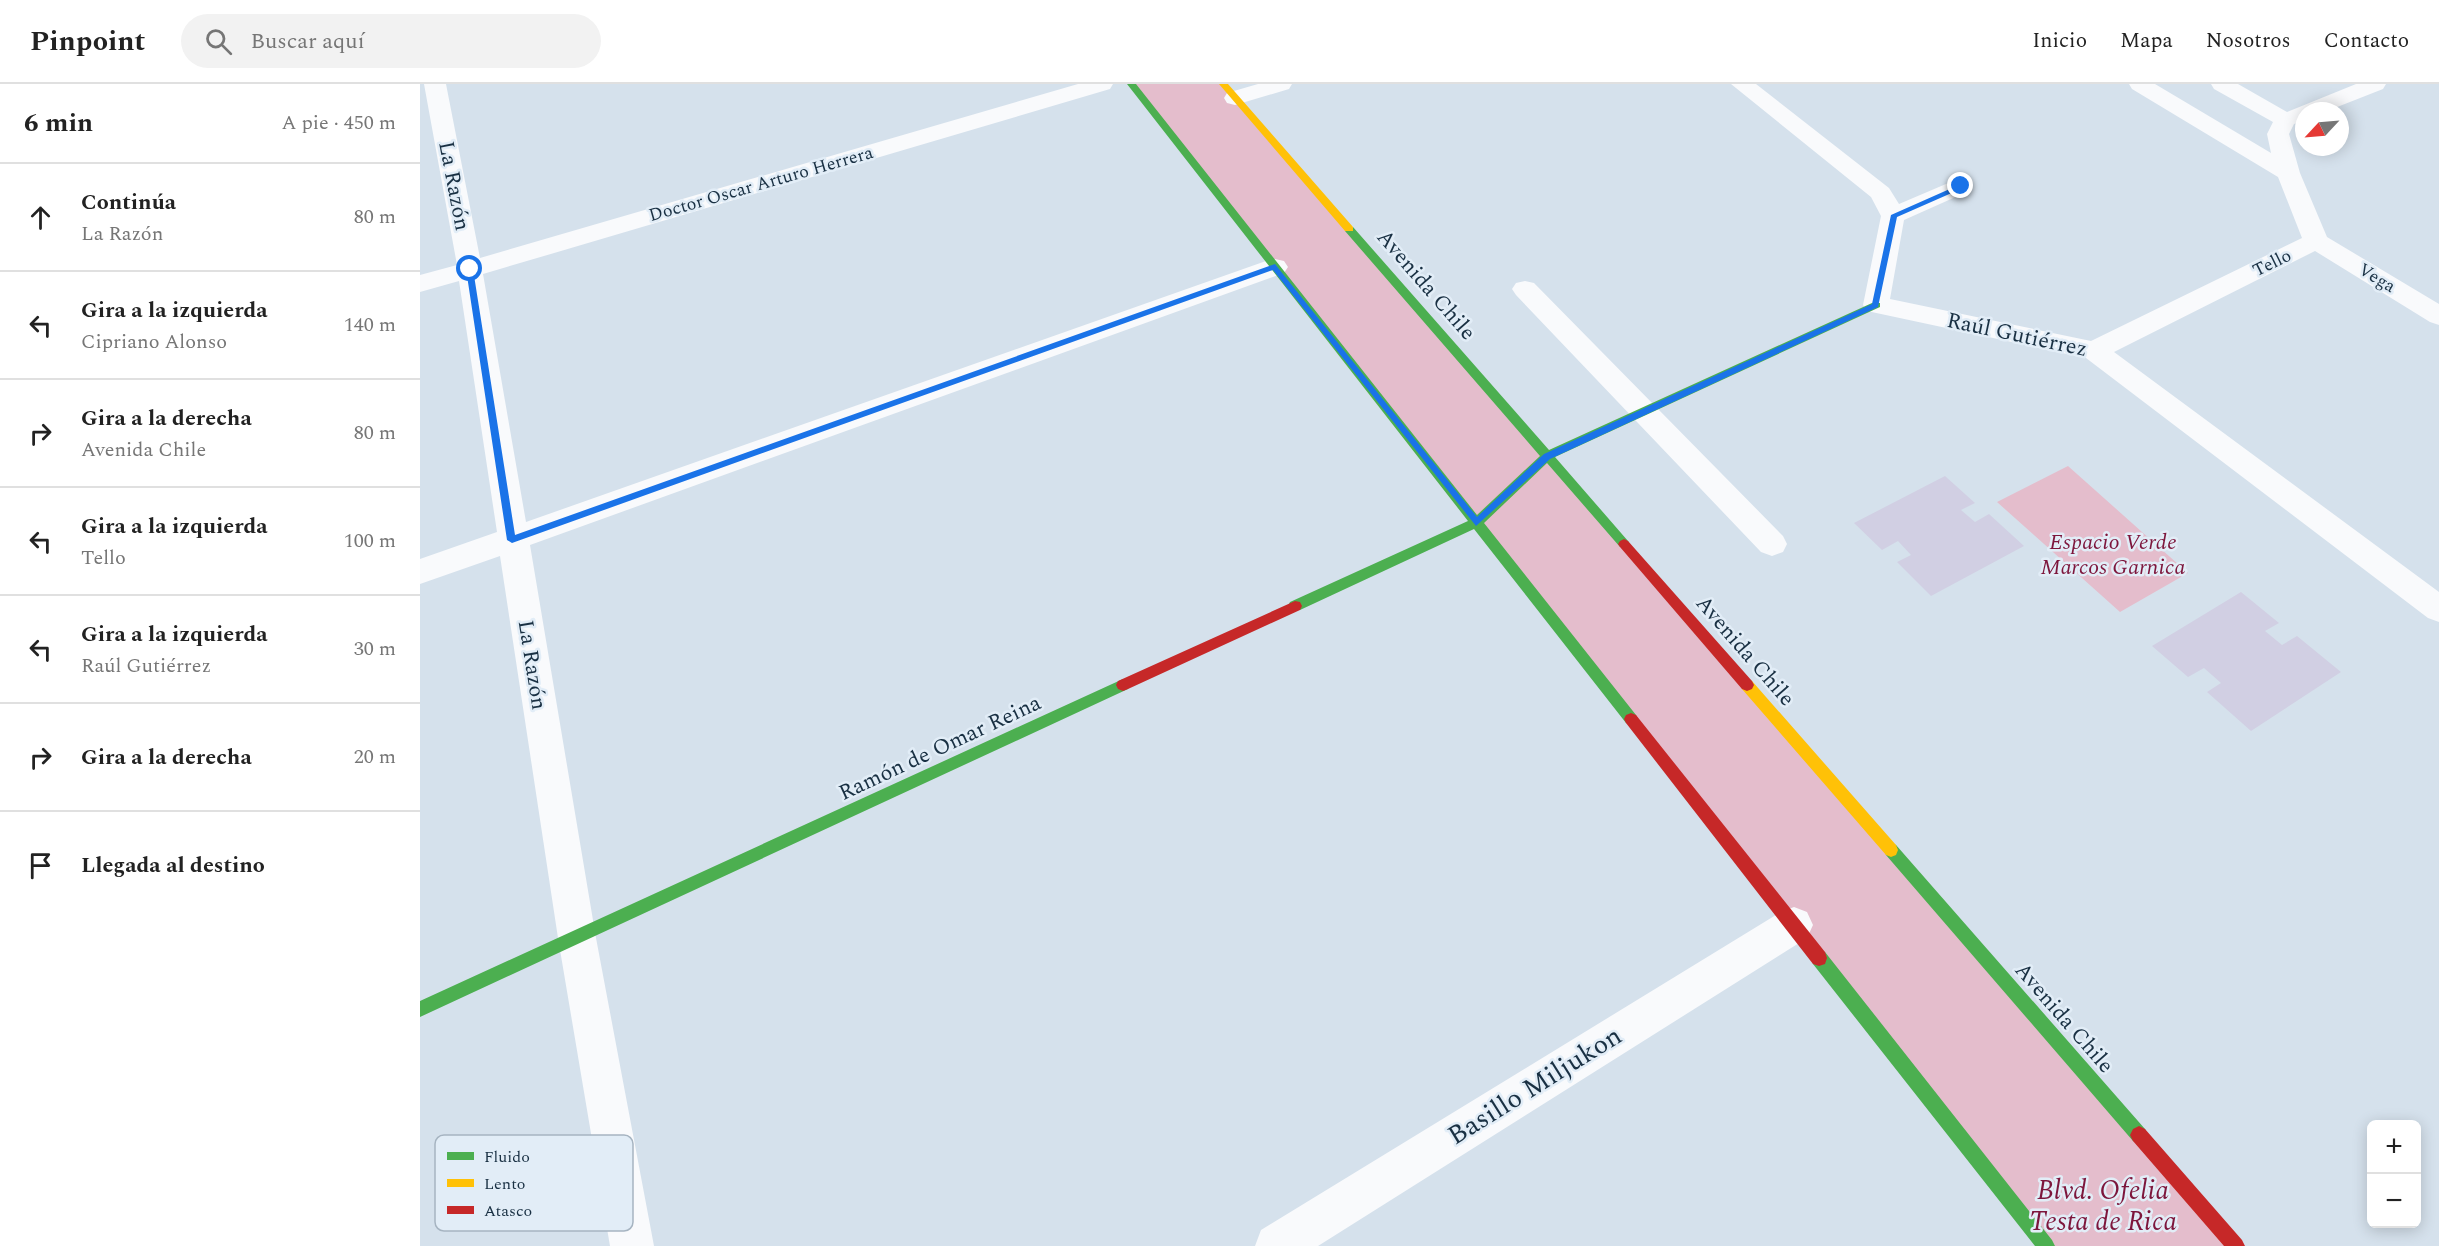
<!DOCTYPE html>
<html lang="es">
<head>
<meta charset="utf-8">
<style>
  :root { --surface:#fff; --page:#f2f2f2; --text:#222; --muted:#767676; --line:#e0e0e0 }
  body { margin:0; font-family:Spectral,serif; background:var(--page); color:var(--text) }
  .controls { position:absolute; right:18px; bottom:18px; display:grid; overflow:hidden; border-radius:9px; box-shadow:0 3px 15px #0003 }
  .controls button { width:54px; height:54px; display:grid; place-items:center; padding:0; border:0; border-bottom:2px solid var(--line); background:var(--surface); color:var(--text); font:30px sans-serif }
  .compass { position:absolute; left:1875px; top:18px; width:54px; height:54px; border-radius:50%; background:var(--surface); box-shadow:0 3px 15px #0003; rotate:244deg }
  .stop { position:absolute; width:18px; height:18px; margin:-14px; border:4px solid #1a73e8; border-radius:50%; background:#fff }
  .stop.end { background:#1a73e8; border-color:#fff; box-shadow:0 2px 6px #0008 }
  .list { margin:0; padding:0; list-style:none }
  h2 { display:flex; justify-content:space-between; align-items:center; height:78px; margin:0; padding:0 24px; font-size:26px }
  h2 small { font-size:20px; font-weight:400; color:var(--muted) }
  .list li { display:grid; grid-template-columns:39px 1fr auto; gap:18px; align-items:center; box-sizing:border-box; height:108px; padding:0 24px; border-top:2px solid var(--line) }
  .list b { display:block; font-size:22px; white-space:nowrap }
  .list p { margin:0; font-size:20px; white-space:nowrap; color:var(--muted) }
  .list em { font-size:20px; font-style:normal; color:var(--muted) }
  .icon { flex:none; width:33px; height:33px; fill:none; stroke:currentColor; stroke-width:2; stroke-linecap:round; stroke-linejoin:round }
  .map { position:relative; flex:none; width:2019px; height:1162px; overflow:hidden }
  header { display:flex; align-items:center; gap:36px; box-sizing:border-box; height:84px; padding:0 30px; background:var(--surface); border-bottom:2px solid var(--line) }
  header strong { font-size:28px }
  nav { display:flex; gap:33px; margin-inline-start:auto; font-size:21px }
  .search { width:420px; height:54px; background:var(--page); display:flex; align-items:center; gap:15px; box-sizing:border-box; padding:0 21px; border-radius:33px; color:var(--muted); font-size:22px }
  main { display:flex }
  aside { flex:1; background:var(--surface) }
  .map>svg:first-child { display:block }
</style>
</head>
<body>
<header>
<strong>Pinpoint</strong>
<div class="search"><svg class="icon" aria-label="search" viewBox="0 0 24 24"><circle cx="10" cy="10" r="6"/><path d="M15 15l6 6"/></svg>Buscar aquí</div>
<nav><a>Inicio</a><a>Mapa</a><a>Nosotros</a><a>Contacto</a></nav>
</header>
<main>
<aside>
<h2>6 min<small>A pie · 450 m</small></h2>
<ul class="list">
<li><svg class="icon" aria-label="ahead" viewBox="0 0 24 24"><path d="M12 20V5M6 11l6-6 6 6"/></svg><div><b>Continúa</b><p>La Razón</p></div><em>80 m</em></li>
<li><svg class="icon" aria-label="left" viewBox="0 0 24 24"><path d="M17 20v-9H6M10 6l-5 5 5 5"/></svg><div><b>Gira a la izquierda</b><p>Cipriano Alonso</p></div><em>140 m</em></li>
<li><svg class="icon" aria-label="right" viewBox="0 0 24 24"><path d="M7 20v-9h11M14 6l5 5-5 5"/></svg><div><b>Gira a la derecha</b><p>Avenida Chile</p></div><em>80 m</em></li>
<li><svg class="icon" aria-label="left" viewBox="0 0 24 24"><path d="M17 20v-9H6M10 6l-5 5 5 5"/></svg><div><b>Gira a la izquierda</b><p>Tello</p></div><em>100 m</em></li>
<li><svg class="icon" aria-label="left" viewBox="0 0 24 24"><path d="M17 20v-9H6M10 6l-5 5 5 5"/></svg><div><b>Gira a la izquierda</b><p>Raúl Gutiérrez</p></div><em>30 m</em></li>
<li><svg class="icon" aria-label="right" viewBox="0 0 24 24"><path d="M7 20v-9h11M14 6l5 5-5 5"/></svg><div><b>Gira a la derecha</b></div><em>20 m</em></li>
<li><svg class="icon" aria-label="arrive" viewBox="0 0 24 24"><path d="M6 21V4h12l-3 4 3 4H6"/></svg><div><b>Llegada al destino</b></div></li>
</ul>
</aside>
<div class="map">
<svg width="2019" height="1162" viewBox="0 0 2019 1162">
  <rect width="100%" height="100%" fill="#d5e1ec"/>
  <path fill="#e4bdcc" d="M711,0H803L1816,1162H1626Z
    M1648,382L1768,489L1700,528L1577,418Z"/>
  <path fill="#d1cfe3" d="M1525,392L1555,419L1541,426L1555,438L1569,430L1604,462L1511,512L1477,478L1491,471L1478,457L1462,466L1434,439Z
    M1821,508L1859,539L1845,547L1862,561L1877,552L1921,588L1831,647L1787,608L1801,599L1784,584L1768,593L1732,562Z"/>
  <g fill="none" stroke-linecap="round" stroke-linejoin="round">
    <path fill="#f9fafc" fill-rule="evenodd" d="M4,0H26L60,174L658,0H693L690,5L63,190L106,438L846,177L855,175L864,177L868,183L864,189L110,461L176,854L234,1162H190L138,854L80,472L0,500V475L77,448L39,197L0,208V191L37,181Z
      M838,0H872L869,5L815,21L807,19L804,14L807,9Z
      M1311,0H1336L1469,104L1479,120L1533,97H1549L1553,102L1549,107L1484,136L1470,215L1671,257L1882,154L1858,93L1712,5L1709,0H1735L1851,69L1847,50L1853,38L1794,5L1791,0H1818L1867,28L1936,0H1966L1963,5L1907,27H1884V37L1874,40L1869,50L1880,89L1907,153L2019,220V241L2010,238L1895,167L1694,268L2019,508V538L2008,534L1666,274L1447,227L1443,221L1461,132L1451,113Z
      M1105,197L1114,199L1363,452L1367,460L1363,468L1352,472L1341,468L1096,211L1092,205L1096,199Z
      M1374,823L1387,828L1393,841L1387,854L898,1162H835L841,1146L1361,828Z"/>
    <path fill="#4caf50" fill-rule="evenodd" d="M707,0H716L1057,431L1120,372L925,147V143H933L1129,366L1452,219H1460V223L1135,373L1208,457L1210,460L1208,463H1200L1127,379L1064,439L1216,631L1218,635L1216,639L1211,641L1206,639L1054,445L880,526H870L868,522L870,518L1048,437Z
      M703,595L708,597L710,601L708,605L0,933V917Z
      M1471,759L1476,761L1725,1045L1728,1051L1725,1057L1719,1060L1713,1057L1466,771L1464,766L1466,761Z
      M1399,866L1405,868L1632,1156L1635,1162H1615L1393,880L1391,874L1393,868Z"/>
    <path fill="#ffc107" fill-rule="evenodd" d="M799,0H808L933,143V147H925Z
      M1327,595L1332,597L1476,761L1478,766L1476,771L1471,773L1466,771L1322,605L1320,601L1322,597Z"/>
    <path fill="#c62828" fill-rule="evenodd" d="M1204,455L1208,457L1332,597L1334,601L1332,605L1327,607L1322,605L1200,463L1198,460L1200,457Z
      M875,517L880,518L882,522L880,526L708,605L703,607L698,605L696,601L698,597Z
      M1211,629L1216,631L1405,868L1407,874L1405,880L1399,882L1393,880L1206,639L1204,635L1206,631Z
      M1719,1042L1725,1045L1822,1156L1825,1162H1804L1713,1057L1710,1051L1713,1045Z"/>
  </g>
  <path fill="#1a73e8" d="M1541,100L1543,104L1477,133L1458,223L1130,375L1056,442L853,186L92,459L87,456L46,185L50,183L53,185L95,451L855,180L1057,433L1124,370L1452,220L1471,131Z"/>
  <g text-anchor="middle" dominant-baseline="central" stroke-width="5" stroke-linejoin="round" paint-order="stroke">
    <g font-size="18" fill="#193043" stroke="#e2edf7">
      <text transform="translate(341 100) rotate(-16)">Doctor Oscar Arturo Herrera</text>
      <text transform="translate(1852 179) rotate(-26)">Tello</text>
      <text transform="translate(1957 194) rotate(31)">Vega</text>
    </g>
    <g font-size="22" fill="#193043" stroke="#e2edf7">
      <text transform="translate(34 102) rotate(79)">La Razón</text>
      <text transform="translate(1006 201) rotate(49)">Avenida Chile</text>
      <text transform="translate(1597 251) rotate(12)">Raúl Gutiérrez</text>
      <text transform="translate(1325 567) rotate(49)">Avenida Chile</text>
      <text transform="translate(112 581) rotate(81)">La Razón</text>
      <text transform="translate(520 664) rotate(-25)">Ramón de Omar Reina</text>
      <text transform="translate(1644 934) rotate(49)">Avenida Chile</text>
    </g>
    <g font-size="22" font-style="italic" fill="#7d163c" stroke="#e2edf7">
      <text x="1693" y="458">Espacio Verde<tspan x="1693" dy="25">Marcos Garnica</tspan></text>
    </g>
    <g font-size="27" fill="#193043" stroke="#e2edf7">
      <text transform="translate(1115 1002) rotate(-32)">Basillo Miljukon</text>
    </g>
    <g font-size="27" font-style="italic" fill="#7d163c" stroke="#e2edf7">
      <text x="1683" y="1107">Blvd. Ofelia<tspan x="1683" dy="31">Testa de Rica</tspan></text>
    </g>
  </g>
  <rect x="15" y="1051" width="198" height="96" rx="9" fill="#e2edf7" stroke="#a6b4c1" stroke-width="1.5"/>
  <rect x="27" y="1068" width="27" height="8" fill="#4caf50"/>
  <rect x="27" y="1095" width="27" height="8" fill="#ffc107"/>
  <rect x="27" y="1122" width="27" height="8" fill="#c62828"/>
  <g font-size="16" fill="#193043">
    <text x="64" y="1078">Fluido</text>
    <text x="64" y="1105">Lento</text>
    <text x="64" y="1132">Atasco</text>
  </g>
</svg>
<div class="controls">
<button>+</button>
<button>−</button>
</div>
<svg class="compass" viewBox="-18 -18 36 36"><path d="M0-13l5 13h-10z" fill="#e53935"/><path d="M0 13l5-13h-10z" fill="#767676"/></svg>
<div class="stop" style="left:50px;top:185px"></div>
<div class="stop end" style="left:1541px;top:102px"></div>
</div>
</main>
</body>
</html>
